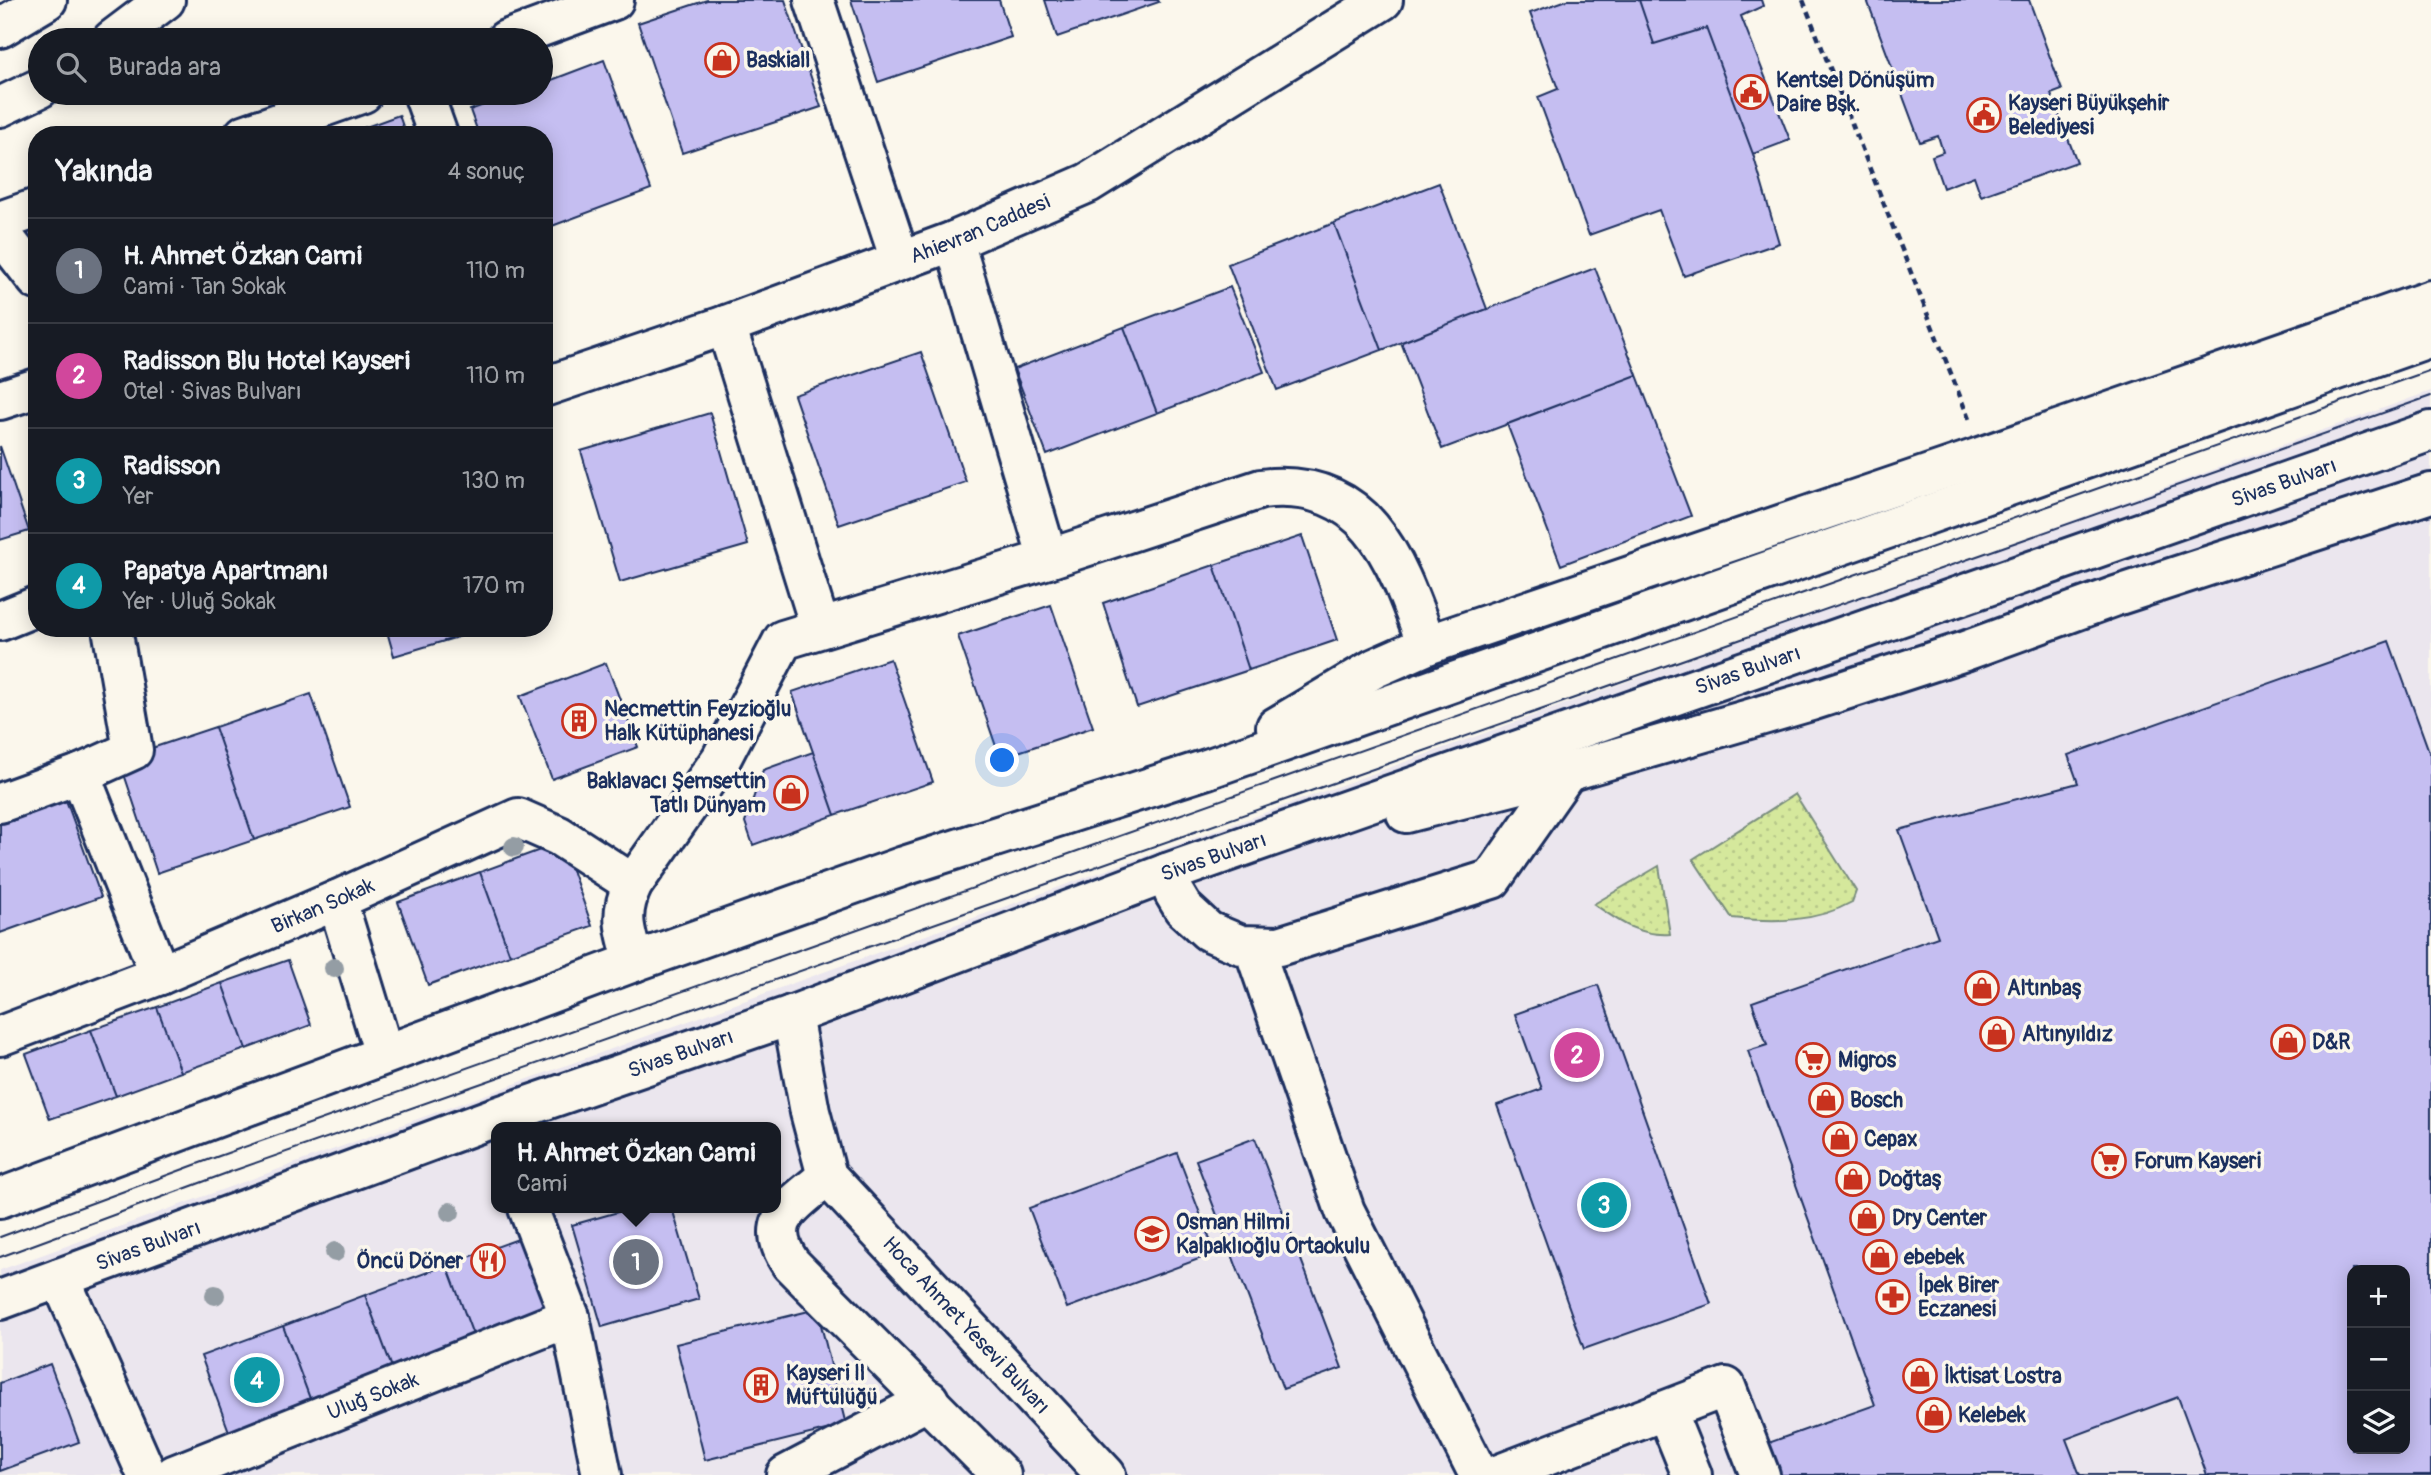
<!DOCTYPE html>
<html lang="tr">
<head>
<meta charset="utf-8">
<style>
  :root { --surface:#171b24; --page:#242831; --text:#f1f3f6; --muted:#9ea1a6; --line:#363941; --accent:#b45309 }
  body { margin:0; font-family:Pangolin,sans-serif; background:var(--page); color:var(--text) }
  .controls { position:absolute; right:21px; bottom:21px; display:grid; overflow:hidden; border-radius:14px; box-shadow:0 4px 18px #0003 }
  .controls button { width:63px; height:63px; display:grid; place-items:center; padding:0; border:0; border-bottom:2px solid var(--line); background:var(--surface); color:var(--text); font:35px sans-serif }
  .you { position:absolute; left:1003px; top:761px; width:24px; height:24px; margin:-18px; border:5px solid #fff; border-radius:50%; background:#1a73e8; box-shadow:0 0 0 10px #1a73e833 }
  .badge { display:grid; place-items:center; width:46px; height:46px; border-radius:50%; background:var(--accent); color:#fff; font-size:23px; font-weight:700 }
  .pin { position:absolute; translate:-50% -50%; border:4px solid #fff; box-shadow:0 2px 7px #0006 }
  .popup { position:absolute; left:491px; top:1122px; width:290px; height:91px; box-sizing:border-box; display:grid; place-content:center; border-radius:14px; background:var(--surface); filter:drop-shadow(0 2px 5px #0005); font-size:23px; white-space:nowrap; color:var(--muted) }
  .popup b { font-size:26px; color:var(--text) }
  .popup::after { content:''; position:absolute; left:50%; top:100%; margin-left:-14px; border:14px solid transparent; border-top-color:var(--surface) }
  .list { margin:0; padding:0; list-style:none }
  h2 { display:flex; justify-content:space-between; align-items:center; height:91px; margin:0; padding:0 28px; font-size:30px }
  h2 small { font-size:23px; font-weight:400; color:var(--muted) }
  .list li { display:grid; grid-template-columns:46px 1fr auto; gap:21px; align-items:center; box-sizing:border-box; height:105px; padding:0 28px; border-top:2px solid var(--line) }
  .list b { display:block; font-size:26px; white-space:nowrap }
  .list p { margin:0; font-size:23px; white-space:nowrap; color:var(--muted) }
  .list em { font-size:23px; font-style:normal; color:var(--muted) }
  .icon { flex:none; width:38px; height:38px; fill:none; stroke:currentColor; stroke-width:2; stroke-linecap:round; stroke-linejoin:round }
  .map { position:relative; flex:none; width:2431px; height:1475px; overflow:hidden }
  .search { position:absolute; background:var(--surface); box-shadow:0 4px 18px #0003; left:28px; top:28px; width:525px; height:77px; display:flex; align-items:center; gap:18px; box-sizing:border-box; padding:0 24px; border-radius:38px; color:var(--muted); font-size:26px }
  .panel { position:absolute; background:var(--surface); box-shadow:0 4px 18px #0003; left:28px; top:126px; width:525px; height:511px; border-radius:28px }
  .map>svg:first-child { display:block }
</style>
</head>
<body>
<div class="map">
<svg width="2431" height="1475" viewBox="0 0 2431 1475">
  <defs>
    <pattern id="grass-dots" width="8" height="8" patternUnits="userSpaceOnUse" patternTransform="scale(1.75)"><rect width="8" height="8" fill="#d5e89c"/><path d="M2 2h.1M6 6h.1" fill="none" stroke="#b6c789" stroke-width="1.8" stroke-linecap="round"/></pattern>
  </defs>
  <rect width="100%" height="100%" fill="#fbf7ec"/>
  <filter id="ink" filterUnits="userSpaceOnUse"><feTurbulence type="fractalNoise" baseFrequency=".0143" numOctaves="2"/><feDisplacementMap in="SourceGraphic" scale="14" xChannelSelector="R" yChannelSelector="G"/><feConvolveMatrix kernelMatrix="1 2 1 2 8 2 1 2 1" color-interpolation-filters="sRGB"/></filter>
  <g filter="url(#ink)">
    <path fill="#ebe6ee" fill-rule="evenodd" d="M2431,391V1475H0V1270ZM496,1127H776V1208H496ZM2352,1270H2405V1449H2352Z"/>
    <path fill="url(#grass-dots)" stroke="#788c7d" stroke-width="2" d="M1795,794L1856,891L1852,902C1815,923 1773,922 1732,918L1693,859Z
      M1659,866L1670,934C1638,936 1620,922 1594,904Z"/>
    <path fill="#c5bef1" stroke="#1b2f5e" stroke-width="2" fill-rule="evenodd" d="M707,0H785L821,107L682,153L638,23Z
      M851,0H999L1011,37L878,82Z
      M1045,0H1158L1159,2L1057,37Z
      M1567,0H1639L1654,44L1706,28L1753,154L1779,243L1684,276L1659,210L1589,235L1538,97L1558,89L1530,13Z
      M1639,0H1761L1763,6L1741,16L1790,140L1753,154L1706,28L1654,44Z
      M1867,0H2029L2062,90L2051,94L2077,162L1981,196L1974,176L1943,188L1932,156L1943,152L1938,136L1920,142Z
      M604,60L651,189L544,229V135H479L470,110L516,93H541V84Z
      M399,115L406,135H344Z
      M1439,183L1487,309L1382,350L1334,223Z
      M1334,223L1382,350L1277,390L1228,264Z
      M1595,268L1637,375L1442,449L1401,342Z
      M1230,287L1264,372L1157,413L1124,327Z
      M1124,327L1157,413L1047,455L1014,369Z
      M921,352L966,482L839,525L794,395Z
      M1637,375L1691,516L1561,565L1507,424Z
      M710,413L748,545L620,582L581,451Z
      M0,446L29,531L0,540Z
      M1302,536L1337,640L1249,670L1214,565Z
      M1214,565L1249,670L1137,707L1103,603Z
      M1051,605L1093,727L1000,758L958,636Z
      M386,628H488L394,656Z
      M2389,641L2431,757V1475H1767L1757,1447L1875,1405L1748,1051L1767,1045L1752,1002L1938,937L1899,830L2078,783L2068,755ZM2352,1270H2405V1449H2352Z
      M890,659L933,782L835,815L792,692Z
      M606,663L638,747L552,779L520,696Z
      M311,694L350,807L254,840L215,727Z
      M215,727L254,840L157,873L119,759Z
      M813,752L835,815L753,845L745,822L763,770Z
      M63,792L101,897L0,933V815Z
      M562,842L592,926L510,955L480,872Z
      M480,872L510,955L428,985L398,902Z
      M288,960L311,1025L246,1049L222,983Z
      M222,983L246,1049L181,1072L157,1007Z
      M1598,985L1711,1304L1584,1349L1497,1105L1542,1089L1515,1014Z
      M157,1007L181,1072L116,1096L91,1030Z
      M91,1030L116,1096L50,1119L26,1054Z
      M1255,1138L1342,1368L1283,1389L1196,1160Z
      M1177,1153L1215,1253L1067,1308L1029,1208Z
      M632,1208H672L699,1299L602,1327L572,1225Z
      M529,1235L558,1313L476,1343L447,1265Z
      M447,1265L476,1343L394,1373L365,1295Z
      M365,1295L394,1373L312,1404L283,1326Z
      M817,1309L846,1425L705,1460L676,1344Z
      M283,1326L312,1404L230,1434L201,1356Z
      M50,1364L79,1442L0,1471V1383Z
      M2178,1397L2207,1475H2080L2066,1439Z"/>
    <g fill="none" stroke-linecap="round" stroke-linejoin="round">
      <g stroke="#1b2f5e" stroke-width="44">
        <g id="minor">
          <path d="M814,0L900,260"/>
          <path d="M0,28L47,0"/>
          <path d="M112,40L165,0"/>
          <path d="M506,40L614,0"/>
          <path d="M423,93L438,135"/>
          <path d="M0,107L40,88"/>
          <path d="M244,135L363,93"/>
          <path d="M0,221L37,208"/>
          <path d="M0,232L37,280"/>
          <path d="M954,241L1048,559"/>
          <path d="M726,325L820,627"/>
          <path id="s1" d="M544,387L726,325L954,241L1088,183L1383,0"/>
          <path d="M0,400L37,388"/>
          <path d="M0,621L37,606"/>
          <path d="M80,774L160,975"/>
          <path d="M0,803L80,774L133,750L112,628"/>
          <path d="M1167,873L1174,893L1183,908L1208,931L1241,945L1279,946L1492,879L1567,772"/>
          <path d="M337,900L384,1054"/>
          <path d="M1253,946L1345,1211L1479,1475"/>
          <path d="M634,962C625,931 618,915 633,884L721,759L783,640L1048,559L1261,489C1369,477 1396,560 1427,645"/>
          <path id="s2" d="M792,1015L810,1112L827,1176L1106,1475"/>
          <path id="s3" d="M0,1036L160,975L337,900L518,818L559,836L633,884"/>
          <path d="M827,1176C795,1205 760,1219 791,1264L1001,1475"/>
          <path d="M528,1208L570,1317L602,1475"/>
          <path d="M60,1278L147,1475"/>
          <path d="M1666,1411L1692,1475"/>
          <path id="s4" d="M174,1475L570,1317"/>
          <path d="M786,1475L929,1400"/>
          <path d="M1497,1475L1726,1387L1760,1475"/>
        </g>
      </g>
      <g stroke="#1b2f5e" stroke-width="44">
        <g id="highway">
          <path d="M1276,727L1375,668L1427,645L1983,456L2431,300"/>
          <path d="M1406,813L1567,772L1811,701L1965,651L2116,596L2431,493"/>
          <path d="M0,1198L634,962L904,866L1207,769L2431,337"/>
          <path id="s5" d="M0,1300L493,1118L795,1014L1167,873L2431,431"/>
        </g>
      </g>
      <path stroke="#1b2f5e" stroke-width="4.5" stroke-dasharray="7 5" stroke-linecap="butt" d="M1803,0L1969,419"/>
      <use href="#minor" stroke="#fbf7ec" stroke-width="38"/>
      <use href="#highway" stroke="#fbf7ec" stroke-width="38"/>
      <path stroke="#1b2f5e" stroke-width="2" d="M0,1237L219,1156L2431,370
        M0,1257L227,1173L2431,396"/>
    </g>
    <g fill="#949da4">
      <circle cx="514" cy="847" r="10"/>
      <circle cx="334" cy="968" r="10"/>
      <circle cx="450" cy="1212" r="10"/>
      <circle cx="335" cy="1252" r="10"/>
      <circle cx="215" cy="1295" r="10"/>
    </g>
  </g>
  <defs>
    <g id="shop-ring" transform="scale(1.75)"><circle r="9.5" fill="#fbf7ec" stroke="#c8321e" stroke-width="1.5"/><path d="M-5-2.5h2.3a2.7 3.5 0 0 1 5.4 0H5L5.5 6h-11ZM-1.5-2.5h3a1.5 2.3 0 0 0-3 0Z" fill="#c8321e"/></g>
    <g id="civic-ring" transform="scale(1.75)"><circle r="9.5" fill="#fbf7ec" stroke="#c8321e" stroke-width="1.5"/><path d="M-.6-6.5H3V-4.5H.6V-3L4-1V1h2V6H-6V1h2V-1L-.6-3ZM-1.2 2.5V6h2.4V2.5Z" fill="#c8321e"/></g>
    <g id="building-ring" transform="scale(1.75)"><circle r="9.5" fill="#fbf7ec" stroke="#c8321e" stroke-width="1.5"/><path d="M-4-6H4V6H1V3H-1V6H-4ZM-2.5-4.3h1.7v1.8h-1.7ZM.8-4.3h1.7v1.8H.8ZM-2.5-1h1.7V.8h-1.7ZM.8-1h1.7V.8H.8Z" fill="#c8321e"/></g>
    <g id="supermarket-ring" transform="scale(1.75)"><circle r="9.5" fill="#fbf7ec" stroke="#c8321e" stroke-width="1.5"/><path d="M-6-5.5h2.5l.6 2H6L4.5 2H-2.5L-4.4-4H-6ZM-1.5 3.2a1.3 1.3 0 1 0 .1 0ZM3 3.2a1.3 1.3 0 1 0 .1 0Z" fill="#c8321e"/></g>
    <g id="school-ring" transform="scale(1.75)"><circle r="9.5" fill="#fbf7ec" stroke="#c8321e" stroke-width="1.5"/><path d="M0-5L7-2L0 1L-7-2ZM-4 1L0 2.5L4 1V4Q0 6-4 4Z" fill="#c8321e"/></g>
    <g id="restaurant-ring" transform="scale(1.75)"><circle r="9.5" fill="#fbf7ec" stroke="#c8321e" stroke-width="1.5"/><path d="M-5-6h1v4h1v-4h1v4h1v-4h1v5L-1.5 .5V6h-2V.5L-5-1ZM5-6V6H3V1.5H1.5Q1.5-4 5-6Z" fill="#c8321e"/></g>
    <g id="pharmacy-ring" transform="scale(1.75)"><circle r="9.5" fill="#fbf7ec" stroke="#c8321e" stroke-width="1.5"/><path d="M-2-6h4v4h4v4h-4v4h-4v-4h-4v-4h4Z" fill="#c8321e"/></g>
  </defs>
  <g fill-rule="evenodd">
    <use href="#shop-ring" x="722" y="60"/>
    <use href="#civic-ring" x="1751" y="92"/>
    <use href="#civic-ring" x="1984" y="115"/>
    <use href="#building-ring" x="579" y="721"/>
    <use href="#shop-ring" x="791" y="793"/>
    <use href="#shop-ring" x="1982" y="988"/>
    <use href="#shop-ring" x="1997" y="1034"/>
    <use href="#shop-ring" x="2288" y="1042"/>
    <use href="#supermarket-ring" x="1813" y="1060"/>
    <use href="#shop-ring" x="1826" y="1100"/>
    <use href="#shop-ring" x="1840" y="1139"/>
    <use href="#supermarket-ring" x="2109" y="1161"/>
    <use href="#shop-ring" x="1853" y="1179"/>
    <use href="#shop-ring" x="1867" y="1218"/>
    <use href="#school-ring" x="1152" y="1234"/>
    <use href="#shop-ring" x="1880" y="1257"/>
    <use href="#restaurant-ring" x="488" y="1261"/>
    <use href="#pharmacy-ring" x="1893" y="1297"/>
    <use href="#shop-ring" x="1920" y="1376"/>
    <use href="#building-ring" x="761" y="1385"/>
    <use href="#shop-ring" x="1934" y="1415"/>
  </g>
  <g text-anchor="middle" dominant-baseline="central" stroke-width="7" stroke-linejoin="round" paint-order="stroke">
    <g font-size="21" font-weight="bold" fill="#1b2f5e" stroke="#fbf7ec" text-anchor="start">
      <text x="746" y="60">Baskiall</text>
      <text x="1776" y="80">Kentsel Dönüşüm<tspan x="1776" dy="24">Daire Bşk.</tspan></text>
      <text x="2008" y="103">Kayseri Büyükşehir<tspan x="2008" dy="24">Belediyesi</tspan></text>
      <text x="604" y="709">Necmettin Feyzioğlu<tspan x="604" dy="24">Halk Kütüphanesi</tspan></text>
      <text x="766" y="781" text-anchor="end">Baklavacı Şemsettin<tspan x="766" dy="24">Tatlı Dünyam</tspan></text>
      <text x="2007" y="988">Altınbaş</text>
      <text x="2022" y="1034">Altınyıldız</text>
      <text x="2312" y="1042">D&amp;R</text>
      <text x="1838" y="1060">Migros</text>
      <text x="1850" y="1100">Bosch</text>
      <text x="1864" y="1139">Cepax</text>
      <text x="2134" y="1161">Forum Kayseri</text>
      <text x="1878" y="1179">Doğtaş</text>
      <text x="1892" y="1218">Dry Center</text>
      <text x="1176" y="1222">Osman Hilmi<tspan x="1176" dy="24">Kalpaklıoğlu Ortaokulu</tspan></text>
      <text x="1904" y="1257">ebebek</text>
      <text x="463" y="1261" text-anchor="end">Öncü Döner</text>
      <text x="1918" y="1285">İpek Birer<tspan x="1918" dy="24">Eczanesi</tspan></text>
      <text x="786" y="1373">Kayseri Il<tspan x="786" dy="24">Müftülüğü</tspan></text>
      <text x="1944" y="1376">İktisat Lostra</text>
      <text x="1958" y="1415">Kelebek</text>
    </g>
    <g font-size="21" fill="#1b2f5e" stroke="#fbf7ec">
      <text stroke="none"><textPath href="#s1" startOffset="464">Ahievran Caddesi</textPath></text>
      <text stroke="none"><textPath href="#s5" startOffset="2426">Sivas Bulvarı</textPath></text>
      <text stroke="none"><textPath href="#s5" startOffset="1858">Sivas Bulvarı</textPath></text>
      <text stroke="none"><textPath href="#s5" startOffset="1292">Sivas Bulvarı</textPath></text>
      <text stroke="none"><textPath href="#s3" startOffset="348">Birkan Sokak</textPath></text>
      <text stroke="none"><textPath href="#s5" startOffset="724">Sivas Bulvarı</textPath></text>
      <text stroke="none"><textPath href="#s5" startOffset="158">Sivas Bulvarı</textPath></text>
      <text stroke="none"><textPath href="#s2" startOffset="369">Hoca Ahmet Yesevi Bulvarı</textPath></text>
      <text stroke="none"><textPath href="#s4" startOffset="214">Uluğ Sokak</textPath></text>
    </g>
  </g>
</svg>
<div class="controls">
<button>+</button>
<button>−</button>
<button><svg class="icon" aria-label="layers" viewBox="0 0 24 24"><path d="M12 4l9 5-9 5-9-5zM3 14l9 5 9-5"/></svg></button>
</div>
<div class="you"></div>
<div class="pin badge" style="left:636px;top:1262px;background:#6b7280">1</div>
<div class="popup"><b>H. Ahmet Özkan Cami</b>Cami</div>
<div class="pin badge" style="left:1577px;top:1055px;background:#d1479c">2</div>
<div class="pin badge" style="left:1604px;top:1205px;background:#0f9aa8">3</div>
<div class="pin badge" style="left:257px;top:1380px;background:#0f9aa8">4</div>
<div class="search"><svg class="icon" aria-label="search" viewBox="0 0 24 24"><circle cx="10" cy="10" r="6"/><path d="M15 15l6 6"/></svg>Burada ara</div>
<section class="panel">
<h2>Yakında<small>4 sonuç</small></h2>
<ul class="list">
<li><span class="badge" style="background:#6b7280">1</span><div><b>H. Ahmet Özkan Cami</b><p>Cami · Tan Sokak</p></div><em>110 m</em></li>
<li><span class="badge" style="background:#d1479c">2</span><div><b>Radisson Blu Hotel Kayseri</b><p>Otel · Sivas Bulvarı</p></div><em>110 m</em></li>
<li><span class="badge" style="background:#0f9aa8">3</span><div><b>Radisson</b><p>Yer</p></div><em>130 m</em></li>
<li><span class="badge" style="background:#0f9aa8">4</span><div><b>Papatya Apartmanı</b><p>Yer · Uluğ Sokak</p></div><em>170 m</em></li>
</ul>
</section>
</div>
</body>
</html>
